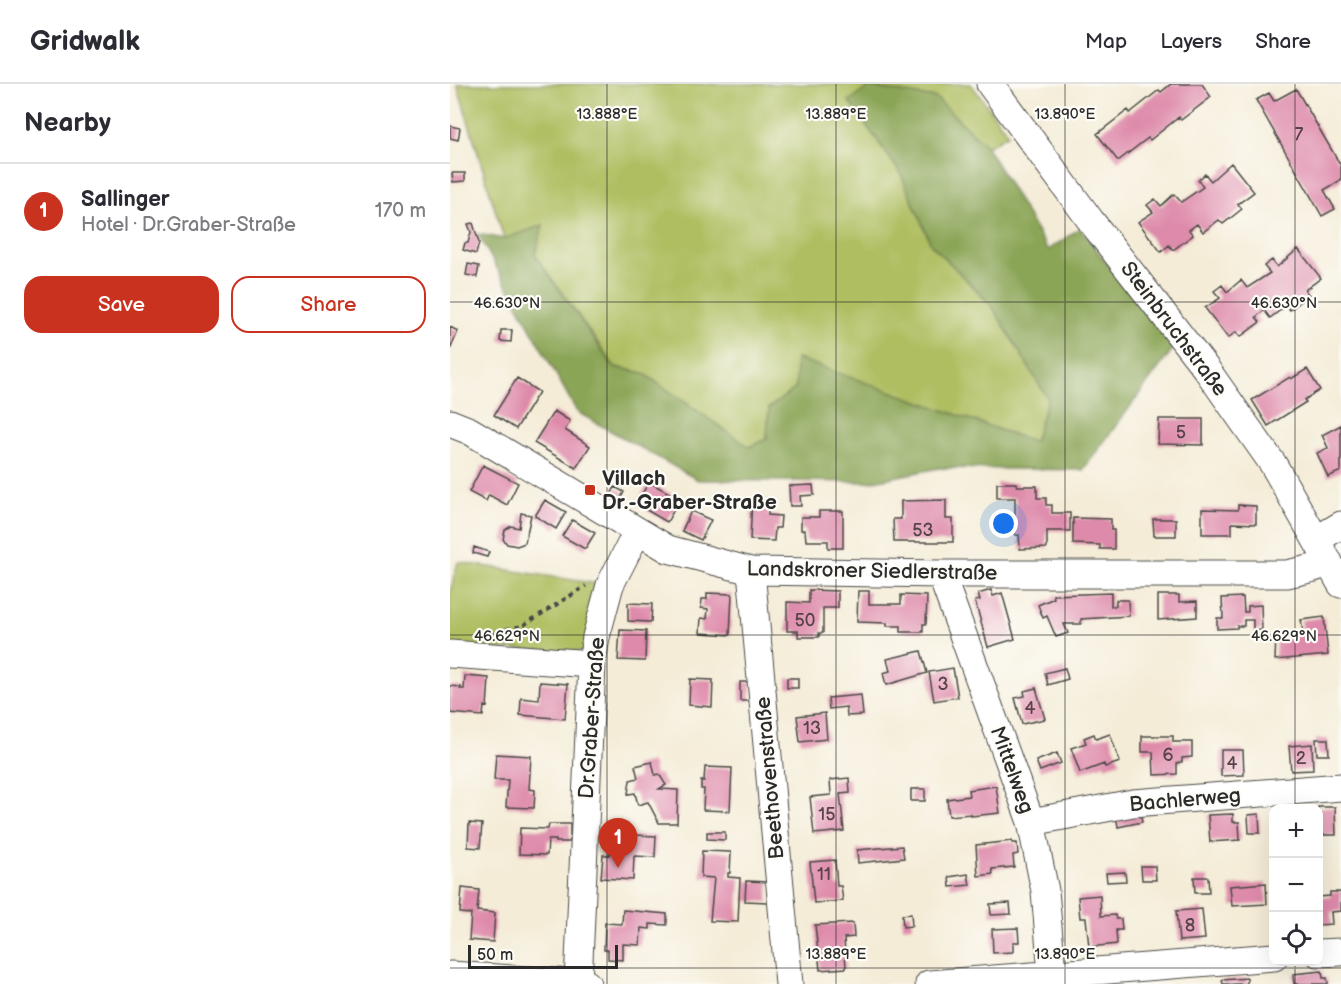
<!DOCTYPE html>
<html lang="en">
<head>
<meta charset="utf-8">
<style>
  :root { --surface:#fff; --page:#f2f2f3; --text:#2b2b33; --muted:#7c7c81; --line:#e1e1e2; --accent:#c8321e }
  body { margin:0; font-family:"Balsamiq Sans",sans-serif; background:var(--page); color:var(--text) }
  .controls { position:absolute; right:18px; bottom:18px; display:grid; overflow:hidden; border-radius:12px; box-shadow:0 6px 24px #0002 }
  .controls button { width:54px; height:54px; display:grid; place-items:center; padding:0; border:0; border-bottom:2px solid var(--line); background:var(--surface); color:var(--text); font:30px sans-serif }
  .scale { position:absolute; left:18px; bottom:15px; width:150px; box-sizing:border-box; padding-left:6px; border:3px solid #2b2b2b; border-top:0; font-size:16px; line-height:21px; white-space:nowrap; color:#2b2b2b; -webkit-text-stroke:4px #fdfcf7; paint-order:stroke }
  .you { position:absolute; left:554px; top:440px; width:21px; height:21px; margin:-15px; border:4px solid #fff; border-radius:50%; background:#1a73e8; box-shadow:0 0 0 9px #1a73e833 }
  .badge { display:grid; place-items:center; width:39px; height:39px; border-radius:50%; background:var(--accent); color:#fff; font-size:20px; font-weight:700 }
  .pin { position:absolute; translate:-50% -50px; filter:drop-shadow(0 2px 3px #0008) }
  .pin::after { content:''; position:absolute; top:32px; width:21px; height:18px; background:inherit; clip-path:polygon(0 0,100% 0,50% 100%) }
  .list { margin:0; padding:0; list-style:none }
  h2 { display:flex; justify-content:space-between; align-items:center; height:78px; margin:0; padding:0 24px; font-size:26px }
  h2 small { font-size:20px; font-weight:400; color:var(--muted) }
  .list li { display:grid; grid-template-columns:39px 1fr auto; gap:18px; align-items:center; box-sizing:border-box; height:96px; padding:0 24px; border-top:2px solid var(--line) }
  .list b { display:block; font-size:22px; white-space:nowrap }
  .list p { margin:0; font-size:20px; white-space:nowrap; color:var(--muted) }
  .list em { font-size:20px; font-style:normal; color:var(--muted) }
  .actions { display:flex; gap:12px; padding:18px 24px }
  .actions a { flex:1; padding:14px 0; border:2px solid var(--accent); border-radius:18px; text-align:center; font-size:21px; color:var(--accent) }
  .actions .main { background:var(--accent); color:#fff }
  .icon { flex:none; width:33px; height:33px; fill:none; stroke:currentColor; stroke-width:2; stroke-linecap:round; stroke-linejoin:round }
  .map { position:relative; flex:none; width:891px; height:900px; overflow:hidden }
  header { display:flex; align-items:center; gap:36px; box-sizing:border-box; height:84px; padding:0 30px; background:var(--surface); border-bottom:2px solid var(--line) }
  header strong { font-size:28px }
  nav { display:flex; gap:33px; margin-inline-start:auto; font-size:21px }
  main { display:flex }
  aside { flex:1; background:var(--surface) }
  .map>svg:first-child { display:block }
</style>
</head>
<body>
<header>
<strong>Gridwalk</strong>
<nav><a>Map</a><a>Layers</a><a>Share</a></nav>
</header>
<main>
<aside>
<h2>Nearby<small></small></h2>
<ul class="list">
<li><span class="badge">1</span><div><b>Sallinger</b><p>Hotel · Dr.Graber-Straße</p></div><em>170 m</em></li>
</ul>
<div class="actions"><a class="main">Save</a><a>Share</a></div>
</aside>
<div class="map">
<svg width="891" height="900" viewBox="0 0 891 900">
  <rect width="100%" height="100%" fill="#fdfcf7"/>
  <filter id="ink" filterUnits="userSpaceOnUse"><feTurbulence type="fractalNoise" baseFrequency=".0167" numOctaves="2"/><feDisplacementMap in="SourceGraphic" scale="12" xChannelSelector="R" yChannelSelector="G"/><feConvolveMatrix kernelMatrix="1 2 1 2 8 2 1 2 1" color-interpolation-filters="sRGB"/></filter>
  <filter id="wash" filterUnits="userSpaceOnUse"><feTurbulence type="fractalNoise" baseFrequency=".008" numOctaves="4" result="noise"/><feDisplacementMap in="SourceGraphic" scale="24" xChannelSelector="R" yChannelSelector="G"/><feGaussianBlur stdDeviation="1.35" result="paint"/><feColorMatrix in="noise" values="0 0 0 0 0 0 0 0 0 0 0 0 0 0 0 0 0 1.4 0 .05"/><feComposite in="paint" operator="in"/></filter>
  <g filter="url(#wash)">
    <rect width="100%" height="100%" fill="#f4ecd7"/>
    <path fill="#afbe60" stroke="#6d7446" stroke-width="1.5" d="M7,0H521L558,50L537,63L486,14L399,17L450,88L481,160L542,222L598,315L584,358L347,275L346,304L319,324L317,355L299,363L193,289L165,283L85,171L54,155Z
      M8,478L149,500L134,568L0,563V508Z"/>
    <path fill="#8ba556" stroke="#5b6840" stroke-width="1.5" d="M419,3L486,14L537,63L598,166L630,144L723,265L633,386L489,384L419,398L248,396L127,328L28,150L54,155L93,141L85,171L164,283L193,289L299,363L317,355L319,324L346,304V274L584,358L598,315L542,222L481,160L450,88L399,17Z"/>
    <g id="blocks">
      <path fill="#de8aaa" d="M721,0H752L761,13L731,36L729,33L700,56L698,54L668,77L647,50L678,26L680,29L709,6L711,8Z
        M846,5L891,82V96L874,106L885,125L872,132L806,16L819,9L824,17Z
        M0,42L10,44L8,56L0,54Z
        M781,79L804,108L788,120L792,125L773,140L769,136L753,148L747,140L739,146L743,151L723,166L719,161L711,168L688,138L703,128L697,121L705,115L711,122L724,110L731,118L753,103L748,96L755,90L761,97Z
        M2,89H15V97L3,98Z
        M23,139L29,159L26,170L13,166L15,159H18L21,148L18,140Z
        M848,165L871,194L855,206L859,211L840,226L836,222L820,234L814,226L806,233L810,238L790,253L786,248L778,254L755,224L770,214L764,207L772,201L777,208L791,196L797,204L820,189L814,182L822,176L827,183Z
        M18,180L29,182L27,193L16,191Z
        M0,243L8,247L0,266Z
        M51,246H62L61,258L50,257Z
        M857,285L870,306L854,316L856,318L818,342L802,316L840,293L841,295Z
        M67,294L89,308L66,345L44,331Z
        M104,327L120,337L115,346L140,362L126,384L84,359Z
        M709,335H753V361L708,360Z
        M891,341V387L878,393L867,369L878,364L872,351Z
        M33,381L68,399L57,421L39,411L36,417L19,408Z
        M199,398L230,415L217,438L186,420Z
        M547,399H567V402H587V414H596V421H602V429H620V447H597V464L570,465L569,451H565V414H547Z
        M363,401L364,411L350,412L351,422H340L339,402Z
        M165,403L174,408L167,421L158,416Z
        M302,415L319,416L318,431L331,432L330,444H325L324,457L300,456Z
        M95,416L116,428L106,445L85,432Z
        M496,416V435H503V458H444L443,435H451V417Z
        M788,421L806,422V440L782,439V450H752V425L788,426Z
        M241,427L261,436L251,456L232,447Z
        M369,427H393V464H378V457H356L355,446H351V433H369Z
        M71,429L81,431L75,459L67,462L57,460L53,455L55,446L61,442L69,444Z
        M623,434L661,435V446H664V465H650V461L623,460Z
        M703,435H726V452H704Z
        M122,436L145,449L135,465L112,452Z
        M24,463L39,468L37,473L23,469Z
        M359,506L388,507V524H373V549H369V553H348V547H337V518L359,519Z
        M541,506L543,512L552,509L565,555L538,563L525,517L530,516L528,510Z
        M408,507H419V520H451V511L477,512L476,540H473V548H451V542H437V539L407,538Z
        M257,509L282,510L280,551L250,549L251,534L257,535L258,525L251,524L252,515H257Z
        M661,509V522H666V516H678L679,532L631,535V540H614L618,549L606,553L597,532L593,534L588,521L604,514L603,511Z
        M708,511H729V518L747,517V533L708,536Z
        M793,513L794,528H798V522L811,521L812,546L803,547V536H794V542H787V544L767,545V534H773L772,514Z
        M178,519L202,520L201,538L178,537Z
        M874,533L878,571L825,576L826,552L853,549L851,536Z
        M170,546L196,547L195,577L168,576Z
        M471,567L477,589L436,601L433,589L440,587L437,575Z
        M503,584L508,613L484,617L479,588Z
        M615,584L618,595L598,601L595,589Z
        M15,592L39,594L37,623L34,622L33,632L0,629V602L11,603L10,605H14Z
        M337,594H348V604H337Z
        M240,595L263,596L262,623L239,621Z
        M90,598L118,600L115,635L70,631L71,614L89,616Z
        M290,598H301V617H290Z
        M586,604L595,635L572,640L565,614L575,612L574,607Z
        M411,611L413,631L397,632L396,623L379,625L378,614Z
        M375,629L377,655L350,658L347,632Z
        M644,650L646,655L660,650L670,678L655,683L654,680L630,689L621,664L636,659L634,654Z
        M692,652H723V658H742V673L732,674V678L727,679V690L704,691L703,668H692Z
        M866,655H878L879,671H867Z
        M862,660L863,686L841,687L839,662Z
        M771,666H793L794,691L771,692Z
        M607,669L611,679L590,687L586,677Z
        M46,670L81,672L79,705L85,706L84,724L56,723L58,696H44Z
        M202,678L205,691L209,690L216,701L209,705L228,706L227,739H209L198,718L188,721L185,709L178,710L180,696L188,694L185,682Z
        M255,683L282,684L280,727L253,726L254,705H251V697H254Z
        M399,694L400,709L390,710L394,747L364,750L360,713L381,711L380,696Z
        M546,702L550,729L521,732V730L499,732L497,715L519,712L518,706Z
        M461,705H475V717H461Z
        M868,723H885L886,751H868Z
        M690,727L692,738L668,743L666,731Z
        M783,730V738H789L790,756L760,758L758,731Z
        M809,730L810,749H799L798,731Z
        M19,739L32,740L30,764L18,763Z
        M99,740H120V758H106V756H98L97,771L69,770L70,744L98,745Z
        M257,748H275V756L257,755Z
        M184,751L206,752L205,773L184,772L183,796L151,794L153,771H160V758L184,759Z
        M562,757V759H567L568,770L563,771L564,783L542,785L543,790L528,792L526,761Z
        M452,762L454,774L408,779L407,766Z
        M252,767L281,768L280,789H278V793L290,794L288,838L260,837L264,794L251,793Z
        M385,776L387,802H391L393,817L364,819L360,778Z
        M691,782H705L706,796H692Z
        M675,788L676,797L657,798L656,789Z
        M518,790L520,801L500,803L499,793Z
        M744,793H758L759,809H745Z
        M296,797L319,798L318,818L295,817Z
        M816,799L817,820L782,822L780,802Z
        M12,804L29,806L27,827L45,829L43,858L19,856L21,830L10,829Z
        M880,808H891V827L881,828L882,840L868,841V813L880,812Z
        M650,811L651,832L665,831L666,835H671L672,846H666L667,860L639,863L636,834H630L628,813Z
        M560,819L561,830L541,831L540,820Z
        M752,825L755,855L729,857L726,827Z
        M173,826L217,830V841L200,840V845L191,844L190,861L173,860V876L158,875V866H154L155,839L172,840Z
        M461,830L462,842L453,843L452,831Z
        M403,839L404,853L394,854L396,884L370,886L365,841Z
        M568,844L569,858H563V868L543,869L542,845Z
        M872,887L873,894H877L878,900H844L843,890Z
        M797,894V900H773L772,896Z"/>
    </g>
  </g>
  <g filter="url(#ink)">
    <use href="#blocks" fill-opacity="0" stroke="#494845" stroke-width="1.5"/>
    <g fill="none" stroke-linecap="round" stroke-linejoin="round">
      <g stroke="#494845" stroke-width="29">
        <path id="minor" d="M540,0L641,137L757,286L823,380L891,500
          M0,339L20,347L218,465L301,487L491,490H837L864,484L879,478
          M866,456L891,441
          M301,487L339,900
          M491,490L581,738L595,807L602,889
          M0,570L142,580
          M581,738L683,719L891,703
          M868,869L891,868
          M0,891L137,900
          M128,900L142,580L146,553L160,501L187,448
          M479,900L824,873"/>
      </g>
      <path stroke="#494845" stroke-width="4" stroke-dasharray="4.5 4.5" stroke-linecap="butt" d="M39,549L72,542L136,502"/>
      <use href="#minor" stroke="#fff" stroke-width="27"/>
    </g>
  </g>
  <path fill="none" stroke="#2b2b2b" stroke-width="1.5" stroke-opacity="0.45" d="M157,0V900M386,0V900M615,0V900M845,0V724M0,218H891M0,551H891M845,878V900M0,884H891"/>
  <rect fill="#c8321e" stroke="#fdfcf7" stroke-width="2" x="134" y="400" width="12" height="12" rx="3"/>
  <g text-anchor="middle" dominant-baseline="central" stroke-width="4.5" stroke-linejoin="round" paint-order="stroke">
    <g font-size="18" fill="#58434b">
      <text x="849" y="50">7</text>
      <text x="731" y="348">5</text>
      <text x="473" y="446">53</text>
      <text x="355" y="536">50</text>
      <text x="493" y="600">3</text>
      <text x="580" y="624">4</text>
      <text x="362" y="644">13</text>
      <text x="718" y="671">6</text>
      <text x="851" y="674">2</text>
      <text x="782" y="679">4</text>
      <text x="377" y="730">15</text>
      <text x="374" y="790">11</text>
      <text x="740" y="841">8</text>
    </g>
    <g font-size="21" fill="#2b2b2b" stroke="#fdfcf7">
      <text transform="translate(724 245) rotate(53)">Steinbruchstraße</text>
      <text transform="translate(422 487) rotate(1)">Landskroner Siedlerstraße</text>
      <text transform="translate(142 634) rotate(-86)">Dr.Graber-Straße</text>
      <text transform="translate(562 686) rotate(70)">Mittelweg</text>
      <text transform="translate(320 694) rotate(-95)">Beethovenstraße</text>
      <text transform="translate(735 716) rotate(-5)">Bachlerweg</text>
    </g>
    <g font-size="21" font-weight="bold" fill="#2b2b2b" stroke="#fdfcf7" text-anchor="start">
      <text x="152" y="394">Villach<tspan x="152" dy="24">Dr.-Graber-Straße</tspan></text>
    </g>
  </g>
  <g font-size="15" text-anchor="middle" fill="#2b2b2b" stroke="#fdfcf7" stroke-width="4.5" stroke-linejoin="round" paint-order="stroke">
    <text x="157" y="35">13.888°E</text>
    <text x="386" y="35">13.889°E</text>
    <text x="615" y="35">13.890°E</text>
    <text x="57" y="224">46.630°N</text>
    <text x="834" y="224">46.630°N</text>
    <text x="57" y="557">46.629°N</text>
    <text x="834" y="557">46.629°N</text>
    <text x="386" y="875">13.889°E</text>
    <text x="615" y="875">13.890°E</text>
  </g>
</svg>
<div class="controls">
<button>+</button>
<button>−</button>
<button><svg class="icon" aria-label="locate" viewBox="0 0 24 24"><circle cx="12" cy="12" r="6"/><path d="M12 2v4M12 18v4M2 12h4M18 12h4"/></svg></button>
</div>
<div class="scale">50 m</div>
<div class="you"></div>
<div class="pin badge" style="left:168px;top:784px">1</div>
</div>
</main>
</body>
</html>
